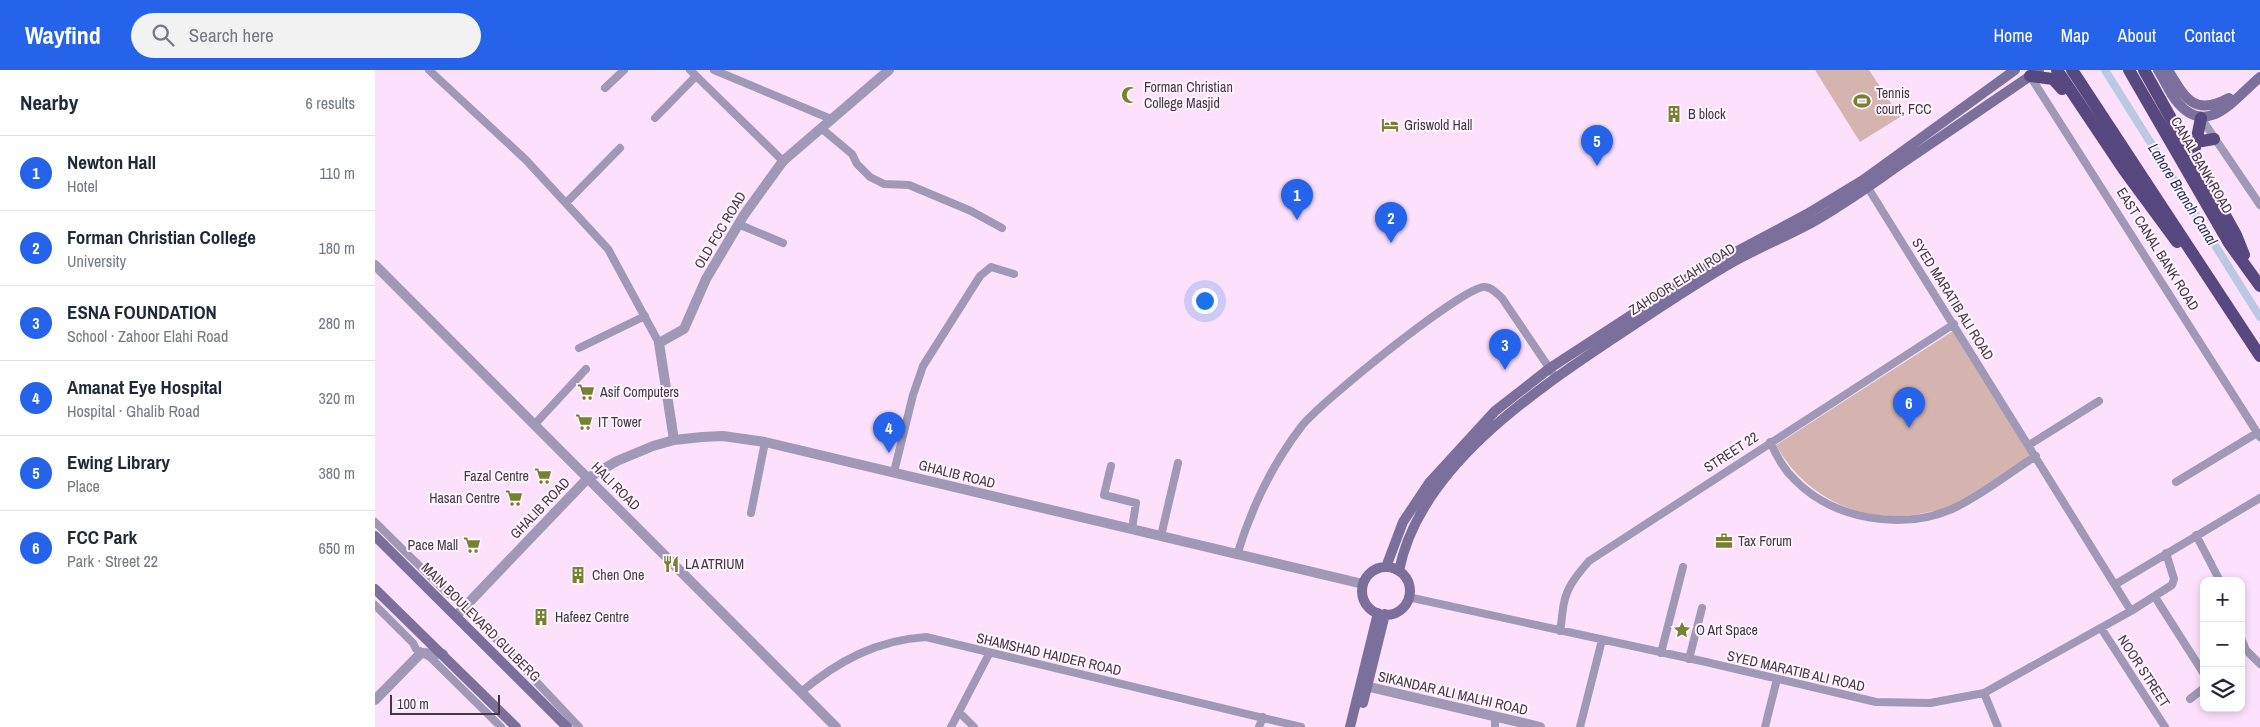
<!DOCTYPE html>
<html lang="en">
<head>
<meta charset="utf-8">
<style>
  :root { --surface:#fff; --page:#f2f2f3; --text:#1f2937; --muted:#747a83; --line:#e0e1e3; --accent:#2563eb }
  body { margin:0; font-family:"Archivo Narrow",sans-serif; background:var(--page); color:var(--text) }
  .controls { position:absolute; right:15px; bottom:15px; display:grid; overflow:hidden; border-radius:10px; box-shadow:0 2px 8px #0003 }
  .controls button { width:45px; height:45px; display:grid; place-items:center; padding:0; border:0; border-bottom:1px solid var(--line); background:var(--surface); color:var(--text); font:25px sans-serif }
  .scale { position:absolute; left:15px; bottom:12px; width:110px; box-sizing:border-box; padding-left:5px; border:2px solid #433843; border-top:0; font-size:14px; line-height:18px; white-space:nowrap; color:#433843; -webkit-text-stroke:4px #fff4ff; paint-order:stroke }
  .you { position:absolute; left:829px; top:230px; width:18px; height:18px; margin:-12px; border:4px solid #fff; border-radius:50%; background:#1a73e8; box-shadow:0 0 0 8px #1a73e833 }
  .badge { display:grid; place-items:center; width:32px; height:32px; border-radius:50%; background:var(--accent); color:#fff; font-size:16px; font-weight:700 }
  .pin { position:absolute; translate:-50% -41px; filter:drop-shadow(0 1px 2px #0008) }
  .pin::after { content:''; position:absolute; top:26px; width:18px; height:15px; background:inherit; clip-path:polygon(0 0,100% 0,50% 100%) }
  .list { margin:0; padding:0; list-style:none }
  h2 { display:flex; justify-content:space-between; align-items:center; height:65px; margin:0; padding:0 20px; font-size:21px }
  h2 small { font-size:16px; font-weight:400; color:var(--muted) }
  .list li { display:grid; grid-template-columns:32px 1fr auto; gap:15px; align-items:center; box-sizing:border-box; height:75px; padding:0 20px; border-top:1px solid var(--line) }
  .list b { display:block; font-size:19px; white-space:nowrap }
  .list p { margin:0; font-size:16px; white-space:nowrap; color:var(--muted) }
  .list em { font-size:16px; font-style:normal; color:var(--muted) }
  .icon { flex:none; width:28px; height:28px; fill:none; stroke:currentColor; stroke-width:2; stroke-linecap:round; stroke-linejoin:round }
  .map { position:relative; flex:none; width:1885px; height:657px; overflow:hidden }
  header { display:flex; align-items:center; gap:30px; box-sizing:border-box; height:70px; padding:0 25px; background:var(--accent); color:#fff }
  header strong { font-size:24px }
  nav { display:flex; gap:28px; margin-inline-start:auto; font-size:18px }
  .search { width:350px; height:45px; background:var(--page); display:flex; align-items:center; gap:12px; box-sizing:border-box; padding:0 18px; border-radius:28px; color:var(--muted); font-size:19px }
  main { display:flex }
  aside { flex:1; background:var(--surface) }
  .map>svg:first-child { display:block }
</style>
</head>
<body>
<header>
<strong>Wayfind</strong>
<div class="search"><svg class="icon" aria-label="search" viewBox="0 0 24 24"><circle cx="10" cy="10" r="6"/><path d="M15 15l6 6"/></svg>Search here</div>
<nav><a>Home</a><a>Map</a><a>About</a><a>Contact</a></nav>
</header>
<main>
<aside>
<h2>Nearby<small>6 results</small></h2>
<ul class="list">
<li><span class="badge">1</span><div><b>Newton Hall</b><p>Hotel</p></div><em>110 m</em></li>
<li><span class="badge">2</span><div><b>Forman Christian College</b><p>University</p></div><em>180 m</em></li>
<li><span class="badge">3</span><div><b>ESNA FOUNDATION</b><p>School · Zahoor Elahi Road</p></div><em>280 m</em></li>
<li><span class="badge">4</span><div><b>Amanat Eye Hospital</b><p>Hospital · Ghalib Road</p></div><em>320 m</em></li>
<li><span class="badge">5</span><div><b>Ewing Library</b><p>Place</p></div><em>380 m</em></li>
<li><span class="badge">6</span><div><b>FCC Park</b><p>Park · Street 22</p></div><em>650 m</em></li>
</ul>
</aside>
<div class="map">
<svg width="1885" height="657" viewBox="0 0 1885 657">
  <rect width="100%" height="100%" fill="#fce0fc"/>
  <path fill="#d5b3ae" d="M1440,0H1494L1525,47L1485,72Z
    M1578,261L1656,385C1629,403 1602,425 1572,438C1565,441 1557,441 1549,443C1489,456 1430,428 1401,375Z"/>
  <g fill="none" stroke-linecap="round" stroke-linejoin="round">
    <path stroke="#bbc8e3" stroke-width="8" d="M1730,0L1885,247"/>
    <path stroke="#9f98b7" stroke-width="8" d="M54,0L151,90L233,179L284,273
      M315,0L408,91
      M339,0L456,49
      M1655,6L1885,367
      M230,18L249,0
      M280,48L321,6
      M1826,48L1885,135
      M446,58L477,84L482,94L495,107L509,114L534,115L596,141L627,158
      M191,133L245,78
      M363,154L408,173
      M204,278L270,246
      M160,354L211,299
      M1395,372C1402,386 1408,399 1420,410C1458,449 1526,461 1577,439C1606,426 1634,403 1661,386
      M1654,375L1724,331
      M736,396L729,425L761,433L757,459
      M519,402L538,325L548,296L605,206L616,197L639,204
      M1801,412L1882,363
      M376,443L390,372
      M0,452L70,521L90,536L204,657
      M1821,465L1845,511
      M786,466L803,393
      M862,485C876,439 897,395 926,357C943,334 1086,218 1109,217C1116,216 1122,224 1127,228L1181,308
      M1741,514L1885,428
      M1033,527L1331,592L1501,632L1555,633L1609,623L1756,541L1490,113
      M1780,527L1829,604
      M0,535L38,573L41,579L55,587L126,657
      M1756,541L1797,515L1799,509L1791,483
      M1726,558L1790,657
      M1185,561C1187,551 1187,542 1189,533C1192,516 1203,504 1214,491L1579,254
      M1866,568L1871,580L1885,594
      M1286,583L1308,497
      M1314,589L1327,538
      M426,622C463,591 502,570 551,567L926,657
      M1609,623L1623,657
      M1815,629L1829,618
      M584,642L599,657
      M1120,647V657
      M576,657L614,584
      M884,657L888,647
      M1205,657L1227,570
      M1390,657L1402,609"/>
    <path stroke="#9f98b7" stroke-width="10" d="M0,195L461,657
      M299,370L284,273L309,259L331,209L369,145L408,91L514,0
      M81,546L213,408L242,391L278,376L299,370L327,367L348,366L390,372L988,514
      M986,615L1165,657
      M0,630L46,583L68,584"/>
    <path stroke="#7b709c" stroke-width="10" d="M1783,0C1790,11 1795,24 1803,33C1833,68 1860,28 1885,7
      M1793,0C1810,28 1819,47 1854,28
      M0,466L192,657
      M1011,497L1028,452L1054,413L1120,341L1175,298L1321,203L1432,144L1488,110L1640,0
      M987 521a24 24 0 1 1 48 0a24 24 0 1 1-48 0Z
      M1024,501C1044,397 1160,321 1242,266C1280,241 1318,215 1358,192C1383,178 1410,167 1436,153C1467,136 1497,114 1526,94C1572,63 1618,31 1664,0
      M0,519L141,657
      M988,633L1010,544
      M975,657L1003,543"/>
    <path stroke="#584880" stroke-width="12" d="M1682,0L1749,100L1802,172
      M1697,0L1885,286
      M1754,0L1854,173L1885,216
      M1769,0L1861,165L1869,185
      M1655,6L1678,9L1687,19
      M1821,72L1839,69
      M1818,87L1826,48"/>
  </g>
  <defs>
    <g id="mosque-bare" transform="scale(1.35)"><path d="M3.5-4.9A6 6 0 1 0 3.5 4.9A5 5 0 1 1 3.5-4.9Z" fill="#76822f" stroke="#fff4ff" stroke-width="2.5" paint-order="stroke"/></g>
    <g id="stadium-bare" transform="scale(1.35)"><path d="M0-5a6.5 5 0 1 0 0 10a6.5 5 0 1 0 0-10ZM-3.5-1.8h7v3.6h-7Z" fill="#76822f" stroke="#fff4ff" stroke-width="2.5" paint-order="stroke"/></g>
    <g id="building-bare" transform="scale(1.35)"><path d="M-4-6H4V6H1V3H-1V6H-4ZM-2.5-4.3h1.7v1.8h-1.7ZM.8-4.3h1.7v1.8H.8ZM-2.5-1h1.7V.8h-1.7ZM.8-1h1.7V.8H.8Z" fill="#76822f" stroke="#fff4ff" stroke-width="2.5" paint-order="stroke"/></g>
    <g id="hotel-bare" transform="scale(1.35)"><path d="M-6-4.5h1.5V1H6V5H4.5V3h-9V5H-6ZM-4 0a1.8 1.8 0 1 1 3.6 0ZM.5 0V-2.5h3Q6-2.5 6 0Z" fill="#76822f" stroke="#fff4ff" stroke-width="2.5" paint-order="stroke"/></g>
    <g id="supermarket-bare" transform="scale(1.35)"><path d="M-6-5.5h2.5l.6 2H6L4.5 2H-2.5L-4.4-4H-6ZM-1.5 3.2a1.3 1.3 0 1 0 .1 0ZM3 3.2a1.3 1.3 0 1 0 .1 0Z" fill="#76822f" stroke="#fff4ff" stroke-width="2.5" paint-order="stroke"/></g>
    <g id="office-bare" transform="scale(1.35)"><path d="M-6-3h4V-5.5h4V-3h4V5H-6ZM-1-4.5V-3h2v-1.5ZM-6 0V1H6V0Z" fill="#76822f" stroke="#fff4ff" stroke-width="2.5" paint-order="stroke"/></g>
    <g id="restaurant-bare" transform="scale(1.35)"><path d="M-5-6h1v4h1v-4h1v4h1v-4h1v5L-1.5 .5V6h-2V.5L-5-1ZM5-6V6H3V1.5H1.5Q1.5-4 5-6Z" fill="#76822f" stroke="#fff4ff" stroke-width="2.5" paint-order="stroke"/></g>
    <g id="sight-bare" transform="scale(1.35)"><path d="M0-6L1.8-2.2L6-1.7L2.9 1.2L3.7 5.4L0 3.3L-3.7 5.4L-2.9 1.2L-6-1.7L-1.8-2.2Z" fill="#76822f" stroke="#fff4ff" stroke-width="2.5" paint-order="stroke"/></g>
  </defs>
  <g fill-rule="evenodd">
    <use href="#mosque-bare" x="755" y="25"/>
    <use href="#stadium-bare" x="1487" y="31"/>
    <use href="#building-bare" x="1299" y="44"/>
    <use href="#hotel-bare" x="1015" y="55"/>
    <use href="#supermarket-bare" x="211" y="322"/>
    <use href="#supermarket-bare" x="209" y="352"/>
    <use href="#supermarket-bare" x="168" y="406"/>
    <use href="#supermarket-bare" x="139" y="428"/>
    <use href="#office-bare" x="1349" y="471"/>
    <use href="#supermarket-bare" x="97" y="475"/>
    <use href="#restaurant-bare" x="296" y="494"/>
    <use href="#building-bare" x="203" y="505"/>
    <use href="#building-bare" x="166" y="547"/>
    <use href="#sight-bare" x="1307" y="560"/>
  </g>
  <g text-anchor="middle" dominant-baseline="central" stroke-width="4" stroke-linejoin="round" paint-order="stroke">
    <g font-size="14" fill="#433843" stroke="#fff4ff" text-anchor="start">
      <text x="769" y="17">Forman Christian<tspan x="769" dy="16">College Masjid</tspan></text>
      <text x="1501" y="23">Tennis<tspan x="1501" dy="16">court, FCC</tspan></text>
      <text x="1313" y="44">B block</text>
      <text x="1029" y="55">Griswold Hall</text>
      <text x="225" y="322">Asif Computers</text>
      <text x="223" y="352">IT Tower</text>
      <text x="154" y="406" text-anchor="end">Fazal Centre</text>
      <text x="125" y="428" text-anchor="end">Hasan Centre</text>
      <text x="1363" y="471">Tax Forum</text>
      <text x="83" y="475" text-anchor="end">Pace Mall</text>
      <text x="310" y="494">LA ATRIUM</text>
      <text x="217" y="505">Chen One</text>
      <text x="180" y="547">Hafeez Centre</text>
      <text x="1321" y="560">O Art Space</text>
    </g>
    <g font-size="14" fill="#433843" stroke="#fff4ff">
      <text transform="translate(1827 95) rotate(60)">CANAL BANK ROAD</text>
      <text transform="translate(345 160) rotate(-59)">OLD FCC ROAD</text>
      <text transform="translate(1783 179) rotate(58)">EAST CANAL BANK ROAD</text>
      <text transform="translate(1307 209) rotate(-32)">ZAHOOR ELAHI ROAD</text>
      <text transform="translate(1578 229) rotate(58)">SYED MARATIB ALI ROAD</text>
      <text transform="translate(1356 382) rotate(-33)">STREET 22</text>
      <text transform="translate(582 404) rotate(14)">GHALIB ROAD</text>
      <text transform="translate(241 416) rotate(45)">HALI ROAD</text>
      <text transform="translate(165 438) rotate(-46)">GHALIB ROAD</text>
      <text transform="translate(106 552) rotate(45)">MAIN BOULEVARD GULBERG</text>
      <text transform="translate(674 584) rotate(13)">SHAMSHAD HAIDER ROAD</text>
      <text transform="translate(1421 601) rotate(13)">SYED MARATIB ALI ROAD</text>
      <text transform="translate(1769 601) rotate(57)">NOOR STREET</text>
      <text transform="translate(1078 623) rotate(13)">SIKANDAR ALI MALHI ROAD</text>
    </g>
    <g font-size="15" font-style="italic" fill="#1d2c51" stroke="#fff4ff">
      <text transform="translate(1808 124) rotate(58)">Lahore Branch Canal</text>
    </g>
  </g>
</svg>
<div class="controls">
<button>+</button>
<button>−</button>
<button><svg class="icon" aria-label="layers" viewBox="0 0 24 24"><path d="M12 4l9 5-9 5-9-5zM3 14l9 5 9-5"/></svg></button>
</div>
<div class="scale">100 m</div>
<div class="you"></div>
<div class="pin badge" style="left:922px;top:150px">1</div>
<div class="pin badge" style="left:1016px;top:173px">2</div>
<div class="pin badge" style="left:1130px;top:300px">3</div>
<div class="pin badge" style="left:514px;top:383px">4</div>
<div class="pin badge" style="left:1222px;top:96px">5</div>
<div class="pin badge" style="left:1534px;top:358px">6</div>
</div>
</main>
</body>
</html>
